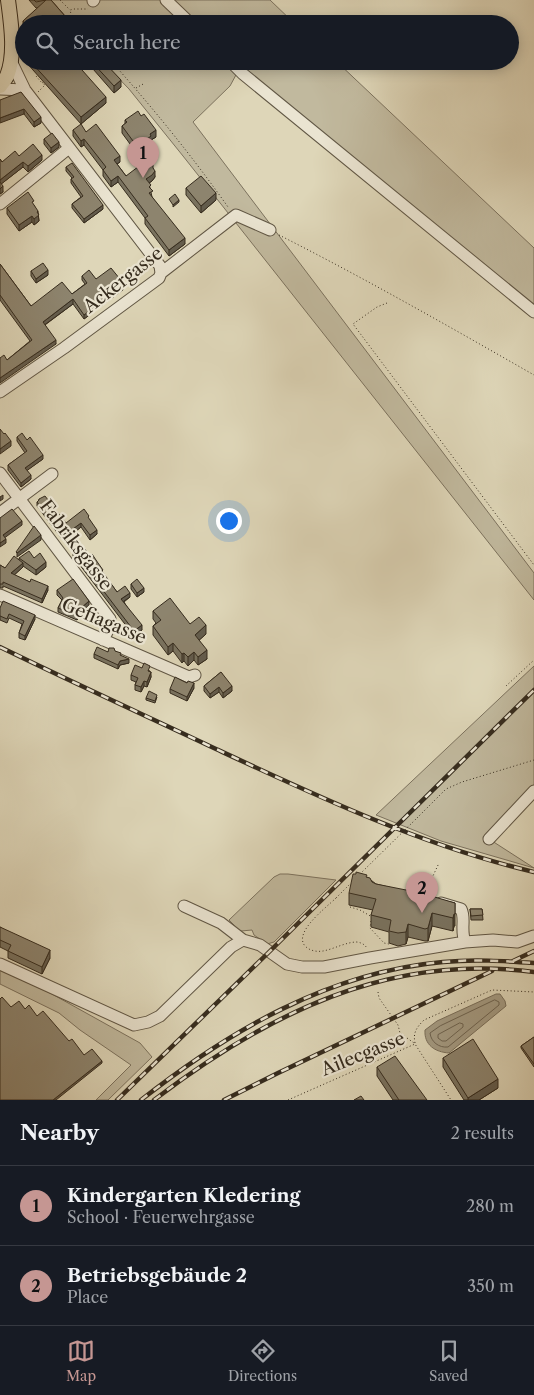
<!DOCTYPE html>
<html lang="en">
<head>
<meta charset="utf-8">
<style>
  :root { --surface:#171b24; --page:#20242c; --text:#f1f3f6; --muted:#9ea1a6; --line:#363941; --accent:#c59692 }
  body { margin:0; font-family:"Libre Caslon Text",serif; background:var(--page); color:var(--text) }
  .you { position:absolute; left:228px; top:520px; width:18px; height:18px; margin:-12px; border:4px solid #fff; border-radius:50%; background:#1a73e8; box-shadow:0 0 0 8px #1a73e833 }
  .badge { display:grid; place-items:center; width:32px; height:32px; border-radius:50%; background:var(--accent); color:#111; font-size:16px; font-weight:700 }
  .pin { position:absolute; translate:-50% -41px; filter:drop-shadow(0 1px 2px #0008) }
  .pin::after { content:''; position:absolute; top:26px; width:18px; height:15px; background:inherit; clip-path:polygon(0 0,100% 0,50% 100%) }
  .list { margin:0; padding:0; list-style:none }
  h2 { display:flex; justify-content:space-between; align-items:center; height:65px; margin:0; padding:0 20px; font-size:21px }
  h2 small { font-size:16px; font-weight:400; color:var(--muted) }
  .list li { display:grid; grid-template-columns:32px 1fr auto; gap:15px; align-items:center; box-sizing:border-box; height:80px; padding:0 20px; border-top:1px solid var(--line) }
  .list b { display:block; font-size:19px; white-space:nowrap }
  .list p { margin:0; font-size:16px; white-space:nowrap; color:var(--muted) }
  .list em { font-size:16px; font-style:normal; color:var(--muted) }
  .icon { flex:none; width:28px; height:28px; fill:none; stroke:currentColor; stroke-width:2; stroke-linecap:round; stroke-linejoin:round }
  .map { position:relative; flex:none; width:534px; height:1100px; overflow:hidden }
  .search { position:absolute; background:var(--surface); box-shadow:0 2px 12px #0003; left:15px; right:15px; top:15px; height:55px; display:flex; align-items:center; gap:12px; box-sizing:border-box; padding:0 18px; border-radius:28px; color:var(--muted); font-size:19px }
  .sheet { height:225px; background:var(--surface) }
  nav { display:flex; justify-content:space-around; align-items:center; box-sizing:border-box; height:70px; border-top:1px solid var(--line); background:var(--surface); font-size:14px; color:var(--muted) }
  nav a { display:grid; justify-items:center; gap:2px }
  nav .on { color:var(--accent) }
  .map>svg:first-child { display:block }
</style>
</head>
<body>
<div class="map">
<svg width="534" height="1100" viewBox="0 0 534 1100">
  <rect width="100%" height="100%" fill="#ded6b8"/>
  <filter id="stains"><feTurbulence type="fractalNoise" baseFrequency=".004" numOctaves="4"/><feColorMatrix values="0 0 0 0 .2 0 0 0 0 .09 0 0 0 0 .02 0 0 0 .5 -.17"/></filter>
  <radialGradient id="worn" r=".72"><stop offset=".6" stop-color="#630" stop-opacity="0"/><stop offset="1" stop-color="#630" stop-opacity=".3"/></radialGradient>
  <path fill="#c1b99e" stroke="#7c725e" d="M47,0H161L186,24H70Z
    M172,0H270L295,24H197Z
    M102,61H225L237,73L230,86L193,122L534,573V600L183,156L129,89Z
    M236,61H336L534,248V312Z
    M534,666V791L489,839L534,868L441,841L376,815Z
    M280,874H288L336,880L274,942L267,944L254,935L252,930L241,931L236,929L234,925L229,920L274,877Z
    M0,970L52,994L140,1043L152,1057L108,1100H96L131,1065L80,1030L59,1013L0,984Z"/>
  <path fill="#a59c84" stroke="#796f5b" d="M496,994H500L505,1001L506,1006L449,1053C435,1052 424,1045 425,1030L437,1021Z"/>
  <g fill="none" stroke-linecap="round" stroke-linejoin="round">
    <path stroke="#6e6451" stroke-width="1" d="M495,1000L499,1002V1005L448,1047C439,1048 431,1042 430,1033L440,1026Z
      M460,1023L463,1024V1027L446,1041H442L438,1038V1035Z"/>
    <g stroke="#605644" stroke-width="13">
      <path id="minor" d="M166,0L191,24
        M93,1L94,0
        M11,61L25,90L160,266L161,273
        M230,61L243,74L534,312
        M0,89L25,90
        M0,204L69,148
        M0,392L64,348L159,278L161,273L236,215L270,230
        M0,473L110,619L111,624L103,640
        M0,513L52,474
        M0,595L189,677L195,675
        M489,839L534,791
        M441,903L461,909C466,919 460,929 465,942
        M184,906L221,923L243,940
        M0,964L134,1025L148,1022L160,1016L231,947L243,940L260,945L287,964L302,967H324L370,958L465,942L493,940L517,942L534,936"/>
    </g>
    <g stroke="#362c1e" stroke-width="16">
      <path id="major" d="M0,86C2,83 5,80 7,76C16,54 11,23 8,0"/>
    </g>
    <path stroke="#362c1e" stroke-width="1" stroke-dasharray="1 2.5" stroke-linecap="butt" d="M60,0L70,10
      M79,24L71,14L70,10L74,9H88
      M111,61C153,108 192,156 228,207
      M36,76L42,83
      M136,88L145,83
      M38,92L45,85L42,83L45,81
      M279,235C366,279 450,327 534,375
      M387,303L377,307L353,324L534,565
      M506,686L534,660
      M417,818L446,789L462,782L534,760
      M430,896L432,878L439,863
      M336,898C327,907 293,932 305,946C310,951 317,952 323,951C334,949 346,942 357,942C362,943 364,944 367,948
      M350,907L360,910L372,917
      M371,921L370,928L384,943L389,944
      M378,992L379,998L398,1025L400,1033L414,1043
      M415,1043C413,1033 416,1028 424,1020L492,990L534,992
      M288,1100L415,1044L451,1100"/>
    <use href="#minor" stroke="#eae4d1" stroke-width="11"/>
    <use href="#major" stroke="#ded6b8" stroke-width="14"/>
    <g stroke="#362c1e" stroke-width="4.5">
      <path id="rail" d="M0,647C72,682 144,715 216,749C319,797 423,846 534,872
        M513,961L534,951
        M117,1100L266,955L534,690
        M141,1100C229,1031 329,972 443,962C474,959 504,961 534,963
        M154,1100C267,1014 388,953 534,972
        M224,1100L278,1073L492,971"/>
    </g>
    <use href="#rail" stroke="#eae4d1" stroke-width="2.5" stroke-dasharray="8" stroke-linecap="butt"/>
    <path stroke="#362c1e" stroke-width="1" stroke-dasharray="1 2.5" stroke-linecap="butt" d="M360,874L417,818
      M336,898L350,884"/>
  </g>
  <path fill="#79725f" stroke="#362c1e" d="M29,0H51L72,24H24V29L23,28V21L38,8H36Z
    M25,61H74L106,103L81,124Z
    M86,61H103L121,87L114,93Z
    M21,92L41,123L34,127L24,114Z
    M125,120L156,137L151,140V143L138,153L134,147L133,148L122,133V126L125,124Z
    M73,130L86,132L120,162L117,164L126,176L153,168L155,177L152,181L149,183L152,197L185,244L169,256L145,224V218L118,182L111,187L103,176V170L84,145L81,147L73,136Z
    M44,139L59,147L51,153L44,144Z
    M19,156L42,160L28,172L23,167L1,184L3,192L0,194V159L2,162Z
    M66,167L103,209L84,223L72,208V204L81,197L71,183V179L72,178L66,171Z
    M186,188L216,200L201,213L186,195Z
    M34,205L38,214L39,221L34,225L32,222L19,231L7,214V208Z
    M0,264L31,306L72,294L85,284L82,280V276L96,279L124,289L84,319L73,304L45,325L56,344L7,360L30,341L0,300Z
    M31,271L48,275L36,283L31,276Z
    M17,437L43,459L27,470L31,479L21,487L8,470V465L25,453L17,441Z
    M39,499L66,523L89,519L97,534L90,540L81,527L66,539L65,537L62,539L37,506V502L39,500Z
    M73,551L103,573L117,592L130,597L124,602L142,630L134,636L73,556Z
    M19,558H34L46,567L36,575L23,566V567L14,575L48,590L42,603L3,586V588H0V565L5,568L19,560Z
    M131,584L144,592L137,597L131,589Z
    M57,590L89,605L81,612L77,620L58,612V608L62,600L57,595Z
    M0,608L35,619L25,640L19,638V633L22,624L9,618L7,623L0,620Z
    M153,611L190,624L206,634L199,640L207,659L198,665L194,660L188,666L184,661L182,663L173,651L168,655L153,635V626L156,623L153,619Z
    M115,651L129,663L120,665L118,669L94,658V654Z
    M142,668L150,671V672L151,677L147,687L144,686L141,692L135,690V685L136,682L131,680V675Z
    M221,672L232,691L223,698L219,692L210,698L204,691V686Z
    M194,688L187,701L170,693V689Z
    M157,697L155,703L146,700V698Z
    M367,877L376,884L455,903V926H454L453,931L432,926L428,941H425L408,937L406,944L398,946L389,943V932L371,927V915L373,910L349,905V893Z
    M470,909H482L483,920H471Z
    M0,927L50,958L42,974L8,958V951L0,947Z
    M534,1037V1067L521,1048V1046Z
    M443,1058L498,1088L479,1100H464L443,1067Z
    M377,1067L427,1100H393L377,1076Z"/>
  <path fill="#635c4d" stroke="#362c1e" d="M121,80V87L114,93V86Z
    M106,97V103L81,124V117Z
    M24,109V114L0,123V118Z
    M41,117V123L34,127V122Z
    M156,130V137L151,140V143L138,153V146L150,134Z
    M84,139V145L81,147V141Z
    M134,140V147L133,148V141Z
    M59,142V147L51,153V148Z
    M42,155V160L28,172V166Z
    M120,156V162L114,166V160Z
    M23,162V167L0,185V180Z
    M155,171V177L152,181L146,185V179Z
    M118,176V182L111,187V181Z
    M3,186V192L0,194V189Z
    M216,193V200L201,213V206Z
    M179,200V202L173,207V205Z
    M103,205V209L84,223V219Z
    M38,211L39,221L34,225V219L37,212Z
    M32,216V222L19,231V225Z
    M185,238V244L169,256V250Z
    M48,270V275L36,283V279Z
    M124,284V289L84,319V315Z
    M73,299V304L43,326V322Z
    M56,340V344L0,383V378Z
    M11,441V446L0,454V449Z
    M43,455V459L25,472V468Z
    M31,475V479L21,487V483Z
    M3,495V499L0,501V497Z
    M22,521V525L3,539V535Z
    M81,523V527L66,539V534Z
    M97,530V534L90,540V535Z
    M65,533V537L62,539V535Z
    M41,535V540L17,557V553Z
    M6,539V543L0,547V543Z
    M46,562V567L36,575V570Z
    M23,563V567L11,578V573Z
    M48,586V590L42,603V599Z
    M144,588V592L137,597V593Z
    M130,593V597L121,603V599Z
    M89,601V605L81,612L77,620V616L81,608Z
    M35,615V619L25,640V636Z
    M142,625V630L134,636V631Z
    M206,625V634L195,644V635Z
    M173,643V651L168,655V647Z
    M207,650V659L198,665V657Z
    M194,652V660L188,666V657Z
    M184,653V661L182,663V654Z
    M129,659V663L120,665L118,669V665L120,661Z
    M151,672V677L147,687V682Z
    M144,681V686L141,692V687Z
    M194,683V688L187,701V697Z
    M232,686V691L223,698V693Z
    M219,687V692L210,698V694Z
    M432,913V926L428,941V928Z
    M454,914V926L453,931V918Z
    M408,924V937L406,944V932Z
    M50,950V958L42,974V967Z
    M102,1061V1063L56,1100H53Z
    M498,1079V1088L479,1100H468V1098Z"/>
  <path fill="#8d846e" stroke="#362c1e" d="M34,0H51L72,24H25L23,21L46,0L36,2Z
    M30,61H74L106,97L81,117Z
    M91,61H103L121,80L114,86Z
    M21,92L41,117L34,122L24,109L0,118V100Z
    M138,111L141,116L144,114L156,130L150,134L151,136L138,146L134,140L133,141L122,126L127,122L125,120Z
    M81,124L86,132L96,124L120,156L114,160L126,176L147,160L150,163L153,164V168L155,171L152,175L146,179L151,185L149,187L153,191L149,193L185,238L169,250L145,218L148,216L118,176L111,181L103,170L106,167L84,139L81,141L73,130Z
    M52,133L59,142L51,148L44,139Z
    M33,144L42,155L28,166L23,162L0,180V159L2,162L15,151L19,156Z
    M72,163L103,205L84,219L72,204L83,196L71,179L74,177L66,167Z
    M201,176L216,193L201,206L186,188Z
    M0,182L3,186L0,189Z
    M28,192L34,201L32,202L38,211L37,212L39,215L34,219L32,216L19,225L7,208Z
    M175,194L179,200L173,205L169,199Z
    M43,263L48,270L36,279L31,271Z
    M0,264L31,306L62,282L72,294L87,283L82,276L89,270L96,279L111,268L124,284L84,315L73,299L43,322L56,340L0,378V358L4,355L7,360L32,340L0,295Z
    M0,429L4,434L5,433L11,441L0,449Z
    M22,433L27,440L30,437L43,455L25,468L31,475L21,483L8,465L27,451L17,437Z
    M45,496L66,523L84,509L89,516L88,517L97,530L90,535L81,523L66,534L65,533L62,535L37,502L39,500V499Z
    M12,509L22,521L3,535L6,539L0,543V518Z
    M34,526L41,535L17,553L16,552Z
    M82,545L90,556L92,554L98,563L103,570L102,571L117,592L125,586L130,593L121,599L142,625L134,631L73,551Z
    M29,551L34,558L40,553L46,562L36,570L19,558Z
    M14,556L23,563L11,573L30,582L31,579L48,586L42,599L3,582V584H0V565L5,568Z
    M73,579L89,601L81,608L77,616L58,608L63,598L57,590Z
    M137,579L144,588L137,593L131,584Z
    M170,598L190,624L199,617L206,625L195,635L207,650L198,657L194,652L188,657L184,653L182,654L173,643L168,647L153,626L161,620L153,611Z
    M3,601L35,615L25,636L19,633L24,621L9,614L7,619L0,616V608Z
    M97,647L108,652L109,648H114L115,651L121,653L120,655L129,659L120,661L118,665L94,654Z
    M144,663L150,666L148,671L151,672L147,682L144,681L141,687L135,685L138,678L131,675L135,665L142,668Z
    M221,672L232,686L223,693L219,687L210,694L204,686Z
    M175,677L187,683L188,681L194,683L187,697L170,689Z
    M149,691L157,695L155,701L146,698Z
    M356,872L367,875L366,877L370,878L372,882L376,884L421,893L455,903V914H454L453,918L432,913L428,928L425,929L408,924L406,932L398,933L389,931L391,920L371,915L376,899L349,893L353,874H356Z
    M470,909H482L483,915L471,916Z
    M0,927L50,950L42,967L8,951L11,945L0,940Z
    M2,997L11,1007L19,1001L25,1009L29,1005L37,1016L43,1011L69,1041L72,1039L84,1055L92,1049L102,1061L53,1100H0V999Z
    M534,1037V1064L521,1046Z
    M473,1039L498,1079L468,1098L443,1058Z
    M395,1056L427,1100H399L377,1067Z
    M361,1096L364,1100H354Z"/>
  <g text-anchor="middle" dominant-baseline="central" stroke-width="4.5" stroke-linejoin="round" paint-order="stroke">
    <g font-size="18" fill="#362c1e" stroke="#eae4d1">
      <text transform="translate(123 280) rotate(-38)">Ackergasse</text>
      <text transform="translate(76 545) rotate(53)">Fabriksgasse</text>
      <text transform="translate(104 621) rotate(23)">Gefiagasse</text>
      <text transform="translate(363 1054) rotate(-22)">Ailecgasse</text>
    </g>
  </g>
  <rect width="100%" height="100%" filter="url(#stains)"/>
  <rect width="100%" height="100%" fill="url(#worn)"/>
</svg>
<div class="you"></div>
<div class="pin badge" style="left:143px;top:178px">1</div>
<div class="pin badge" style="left:422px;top:913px">2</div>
<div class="search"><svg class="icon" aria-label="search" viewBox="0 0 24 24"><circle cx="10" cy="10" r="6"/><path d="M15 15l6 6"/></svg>Search here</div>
</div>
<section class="sheet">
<h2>Nearby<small>2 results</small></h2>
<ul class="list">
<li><span class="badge">1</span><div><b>Kindergarten Kledering</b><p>School · Feuerwehrgasse</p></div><em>280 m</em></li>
<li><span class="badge">2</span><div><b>Betriebsgebäude 2</b><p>Place</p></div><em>350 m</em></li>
</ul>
</section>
<nav>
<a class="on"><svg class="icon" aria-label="map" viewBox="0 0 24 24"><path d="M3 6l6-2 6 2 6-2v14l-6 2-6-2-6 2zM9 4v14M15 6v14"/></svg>Map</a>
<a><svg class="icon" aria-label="directions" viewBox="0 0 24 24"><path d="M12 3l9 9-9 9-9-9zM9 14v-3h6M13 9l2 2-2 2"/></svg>Directions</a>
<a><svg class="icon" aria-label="saved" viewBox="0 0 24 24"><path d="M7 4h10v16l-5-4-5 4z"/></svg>Saved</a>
</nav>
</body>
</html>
